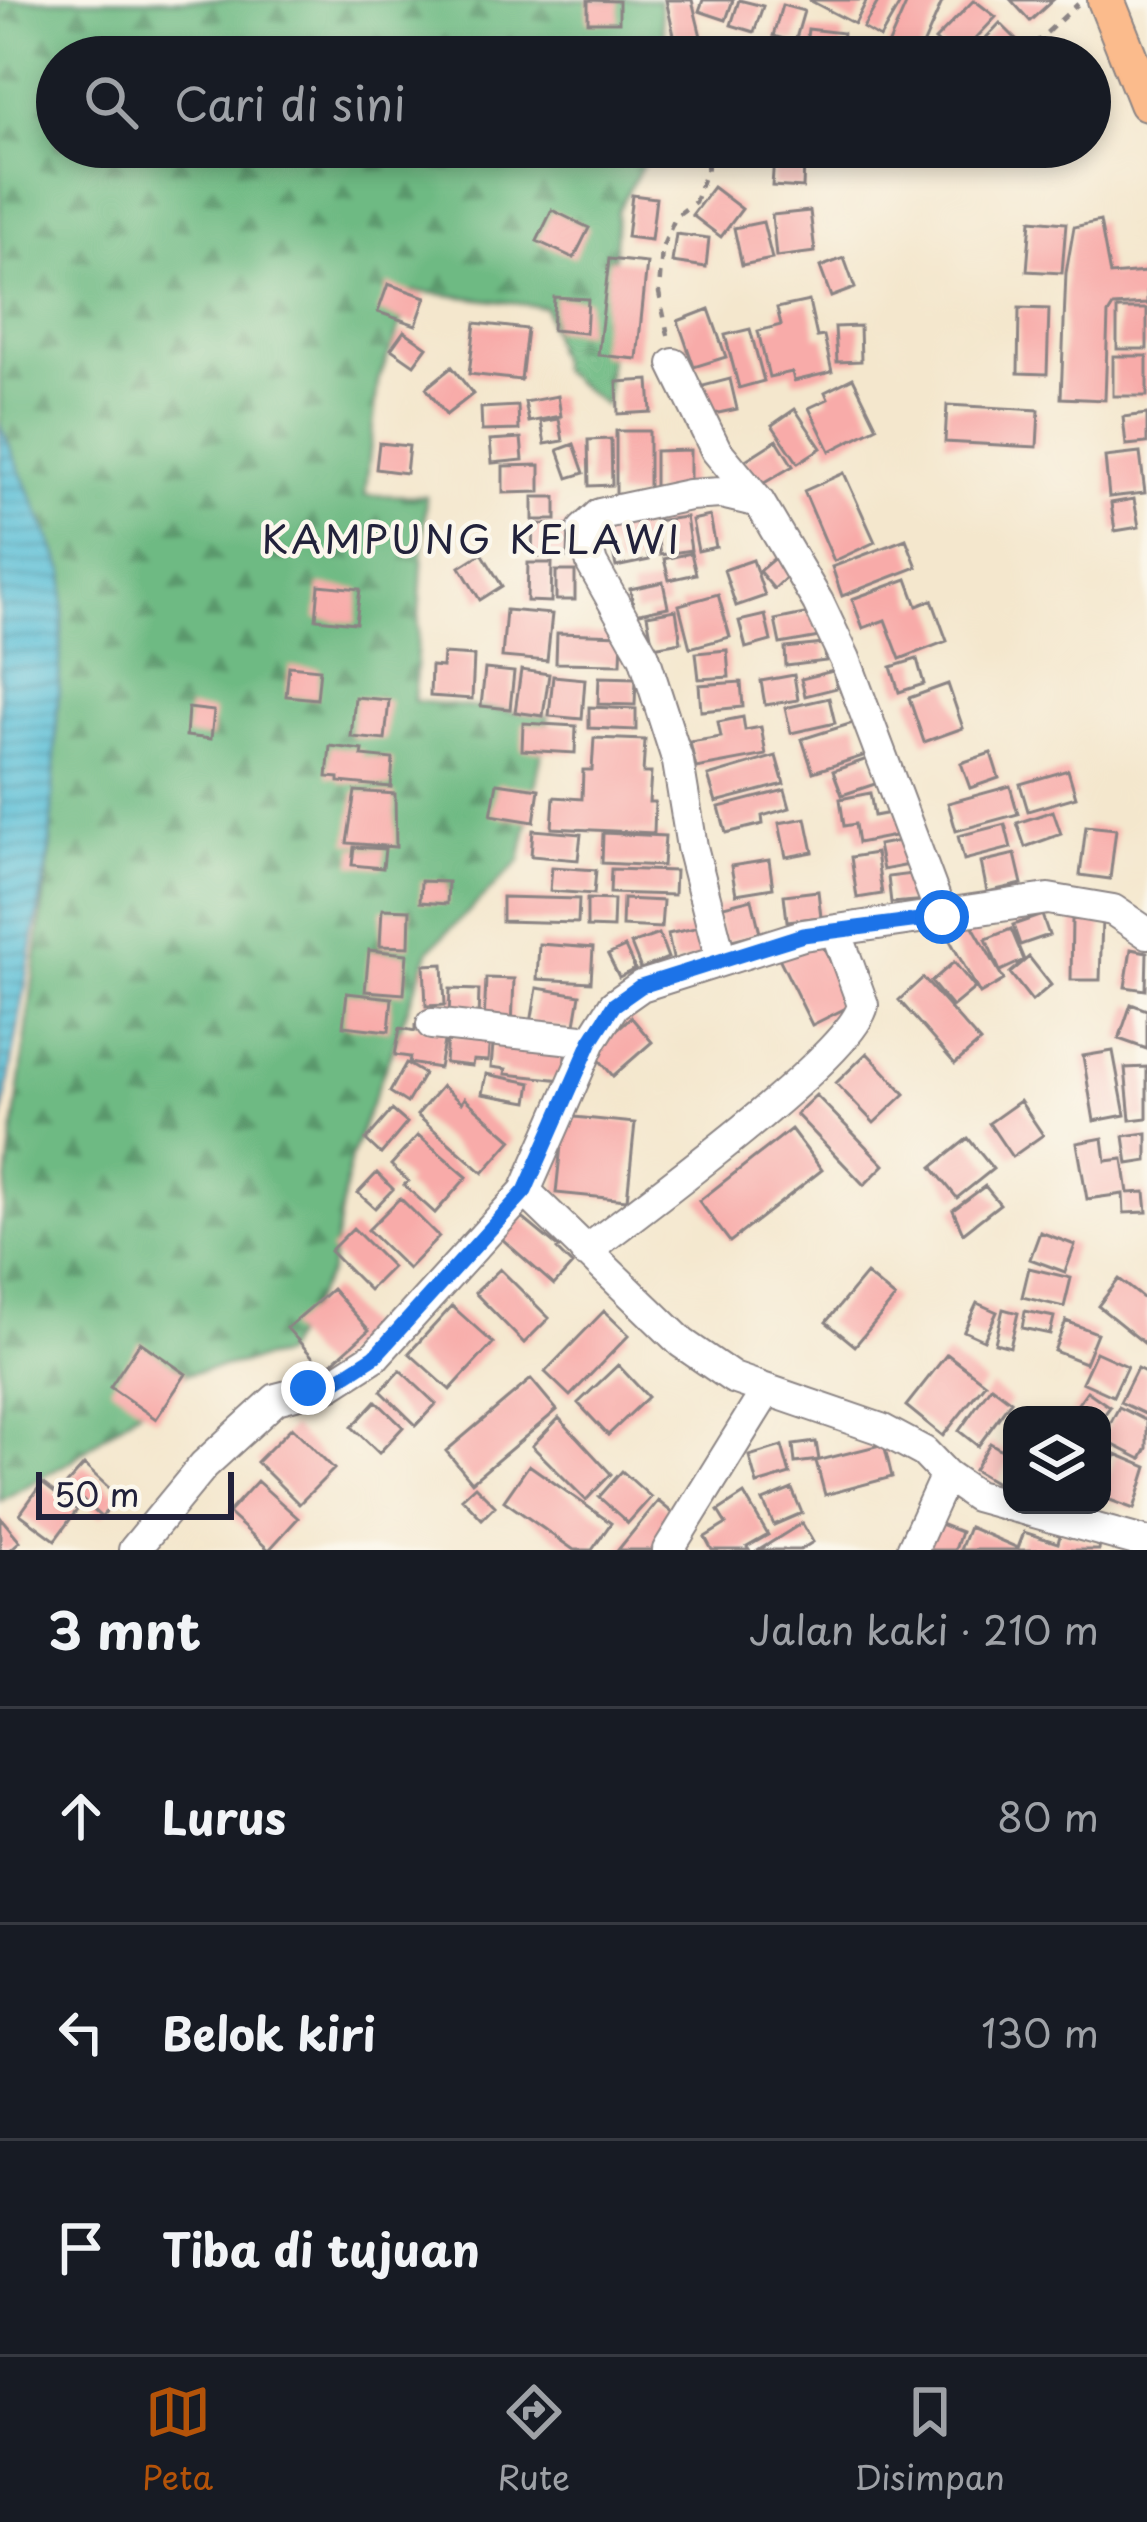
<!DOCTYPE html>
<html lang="id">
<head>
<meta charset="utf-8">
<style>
  :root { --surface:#171b24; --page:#20242c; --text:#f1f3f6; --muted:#9ea1a6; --line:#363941; --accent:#b45309 }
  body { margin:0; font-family:"Playpen Sans",sans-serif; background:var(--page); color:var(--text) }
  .controls { position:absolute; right:36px; bottom:36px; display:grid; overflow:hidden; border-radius:24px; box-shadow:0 6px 18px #0003 }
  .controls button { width:108px; height:108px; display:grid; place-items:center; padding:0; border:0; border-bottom:3px solid var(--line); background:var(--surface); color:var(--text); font:60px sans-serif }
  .scale { position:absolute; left:36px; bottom:30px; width:198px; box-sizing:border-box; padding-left:12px; border:6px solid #22223b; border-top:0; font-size:33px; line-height:42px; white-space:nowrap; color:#22223b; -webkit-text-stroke:9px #fbf7ec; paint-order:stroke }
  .stop { position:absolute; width:36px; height:36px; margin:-27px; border:9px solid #1a73e8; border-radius:50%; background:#fff }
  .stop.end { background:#1a73e8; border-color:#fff; box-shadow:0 3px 12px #0008 }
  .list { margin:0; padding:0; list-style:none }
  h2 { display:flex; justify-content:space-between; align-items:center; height:156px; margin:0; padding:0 48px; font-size:51px }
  h2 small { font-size:39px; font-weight:400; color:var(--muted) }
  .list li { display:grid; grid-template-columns:78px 1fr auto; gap:36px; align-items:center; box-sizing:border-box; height:216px; padding:0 48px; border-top:3px solid var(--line) }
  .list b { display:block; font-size:45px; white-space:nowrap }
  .list em { font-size:39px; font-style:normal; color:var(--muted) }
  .icon { flex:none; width:66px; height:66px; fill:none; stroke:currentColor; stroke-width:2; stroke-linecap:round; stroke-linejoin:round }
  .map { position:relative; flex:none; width:1147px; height:1550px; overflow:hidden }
  .search { position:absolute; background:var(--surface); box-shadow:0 6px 18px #0003; left:36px; right:36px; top:36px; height:132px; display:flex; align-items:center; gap:30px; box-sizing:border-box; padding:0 42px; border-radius:66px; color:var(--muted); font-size:45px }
  .sheet { height:804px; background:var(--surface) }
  nav { display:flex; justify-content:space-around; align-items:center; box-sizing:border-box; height:168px; border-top:3px solid var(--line); background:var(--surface); font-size:33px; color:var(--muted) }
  nav a { display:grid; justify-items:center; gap:6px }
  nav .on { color:var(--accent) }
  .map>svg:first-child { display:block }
</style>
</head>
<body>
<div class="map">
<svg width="1147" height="1550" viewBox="0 0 1147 1550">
  <defs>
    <pattern id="forest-firs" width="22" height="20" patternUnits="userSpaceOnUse" patternTransform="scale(3)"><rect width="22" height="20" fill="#6eba83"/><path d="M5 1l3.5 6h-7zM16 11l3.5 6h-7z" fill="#5a976c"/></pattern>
    <pattern id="water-rules" width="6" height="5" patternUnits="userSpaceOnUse" patternTransform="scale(3)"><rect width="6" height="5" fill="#58bed6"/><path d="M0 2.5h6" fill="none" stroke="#489aaf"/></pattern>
  </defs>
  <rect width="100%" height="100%" fill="#fbf7ec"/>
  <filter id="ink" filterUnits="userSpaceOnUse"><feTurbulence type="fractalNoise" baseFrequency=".00833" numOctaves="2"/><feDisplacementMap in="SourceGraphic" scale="24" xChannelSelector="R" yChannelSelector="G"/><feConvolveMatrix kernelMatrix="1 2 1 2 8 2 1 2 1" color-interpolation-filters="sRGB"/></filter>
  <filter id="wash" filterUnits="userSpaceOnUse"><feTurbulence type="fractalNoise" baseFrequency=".004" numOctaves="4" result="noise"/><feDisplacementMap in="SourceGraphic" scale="48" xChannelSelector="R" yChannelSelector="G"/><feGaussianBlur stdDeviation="2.7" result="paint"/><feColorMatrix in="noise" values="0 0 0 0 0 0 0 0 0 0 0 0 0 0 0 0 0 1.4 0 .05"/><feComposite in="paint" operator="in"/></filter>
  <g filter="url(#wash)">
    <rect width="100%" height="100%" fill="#f4e7cd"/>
    <path fill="url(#forest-firs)" stroke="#486e5f" stroke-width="3" d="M0,0H659L666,50L665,57H57V147H653L617,211L606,406L560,371L545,307L414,291L378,381L365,495L426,496L414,701L549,716L520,861L430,949L350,1160L330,1272L282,1355L186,1374L71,1461L0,1501V1236L51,843L0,434Z"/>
    <path fill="url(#water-rules)" stroke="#3d7088" stroke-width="3" d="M0,424L65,573L50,847L0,1130Z"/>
    <g id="blocks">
      <path fill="#f8aba9" d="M588,0L619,1V22H588Z
        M666,0H692L706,57H679Z
        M703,0H733L726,20L699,11Z
        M739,0L763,6L754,32L731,25Z
        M809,0H867L855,24Z
        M879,0H902L880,38L863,28Z
        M908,0H943L918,57L887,48Z
        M974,0L996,17L958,57H953L935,40Z
        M1011,0H1053L1030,21Z
        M782,5L804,11L795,42L773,36Z
        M1000,23L1022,45L1011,57H968Z
        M808,29L843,33L840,57L805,53Z
        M774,158L804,160L803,188L772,186Z
        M713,187L742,209L721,237L692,215Z
        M632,195L656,198L651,240L627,237Z
        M552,210L589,228L574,258L537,241Z
        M810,211L815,252L776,257L772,215Z
        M1031,220L1066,223L1062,273L1027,271Z
        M1100,221L1110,275L1147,272V304L1113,306L1108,314L1105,400L1061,398L1066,273L1074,227Z
        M763,222L772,259L742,265L734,228Z
        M676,234L709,238L706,267L672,262Z
        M844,258L855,288L831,297L820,267Z
        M609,259L647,263L637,359L598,355Z
        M388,284L426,297L416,325L378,312Z
        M554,297L588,299L586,333L552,330Z
        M809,301L817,337L824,336L832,372L794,381L792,372L769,377L758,331L781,325L777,308Z
        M1019,308L1049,309L1047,374L1018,373Z
        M709,309L726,357L694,367L678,321Z
        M1117,309H1147V349H1117Z
        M475,323L527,329L521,380L469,374Z
        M860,326L861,361L837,362L835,327Z
        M750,329L764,381L739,388L725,335Z
        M404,331L427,347L414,365L391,349Z
        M1113,356H1147V396H1113Z
        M452,367L473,394L446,415L426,388Z
        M853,378L877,427L830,451L809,408L828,399L825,392Z
        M730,379L737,409L709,415L703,386Z
        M649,380L651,412L618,414L617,382Z
        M558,396L561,416L529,422L525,402Z
        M947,405L1039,410L1037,447L945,442Z
        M518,406L519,430L482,431L481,408Z
        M795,409L821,448L798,463L772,425Z
        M1147,414V443L1126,445L1123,417Z
        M559,419L563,441L545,444L541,422Z
        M616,431H649V497H616Z
        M521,438L523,460L492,463L490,440Z
        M611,439L612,485L589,486L588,440Z
        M777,440L793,466L759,486L744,461Z
        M379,443L409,446L406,473L376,469Z
        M574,444L584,473L568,478L558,450Z
        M690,450V493H655V451Z
        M1140,453L1145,493L1109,497L1105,457Z
        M540,465V492L503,493V466Z
        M844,473L875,542L834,561L804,491Z
        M533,497H556V520H533Z
        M1134,499L1139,527L1115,531L1111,503Z
        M710,516L716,547L698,551L692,520Z
        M686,517L691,550L660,555L655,521Z
        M640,520L649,560L616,567L612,547L602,549L598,530Z
        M533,524L569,525L568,557L532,556Z
        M906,539L917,567L842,596L832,567Z
        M482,553L502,586L480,600L460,567Z
        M691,553L696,574L669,580L664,559Z
        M777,556L792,572L774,589L759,571Z
        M753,560L765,596L736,606L724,570Z
        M528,563H552L551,602L527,601Z
        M556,571H575V600H556Z
        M907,579L917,606L932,600L947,641L900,659L885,620L863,628L852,599Z
        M663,582L668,607L635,614L630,589Z
        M319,585L360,589L356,623L316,619Z
        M718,594L730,637L690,648L679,605Z
        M506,610L552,614L547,661L502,657Z
        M676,610L681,642L653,647L647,615Z
        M814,612L819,637L780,644L775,620Z
        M765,615L771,641L746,648L739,621Z
        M557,633L622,635L621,664L556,663Z
        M824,644L826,661L786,666L785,648Z
        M727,650L729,677L699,679L696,653Z
        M443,654L474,656L472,699L430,696L431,666L442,667Z
        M917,659L924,684L899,692L891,667Z
        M289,666L320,669L317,699L286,696Z
        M485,669L514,672L510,709L481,706Z
        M521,670L549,674L543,716L515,712Z
        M833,671L837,688L805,696L801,679Z
        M794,675L798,700L765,705L761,681Z
        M553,676L585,679L582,719L549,716Z
        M599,677L636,678L635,705L598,704Z
        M741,682L743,707L701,711L699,685Z
        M948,684L963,728L924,742L909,698Z
        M355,697L389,700L385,740L351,737Z
        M829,698L835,723L791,733L785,708Z
        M589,707L636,709V730L589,728Z
        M188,708L214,711L211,739L186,736Z
        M743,717L745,730L761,727L766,755L696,768L690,742L721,737L718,722Z
        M856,722L866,755L813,772L802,739Z
        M523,723L576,726L575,753L522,750Z
        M594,738L645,740L643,773H651L649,802H655L654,833L552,828L554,797L582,799L583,770H592Z
        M330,746L363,750L362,756L393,759L391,787L339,782V778L327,777Z
        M991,753L999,778L970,788L961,763Z
        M776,756L784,784L716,802L708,776Z
        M870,758L878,783L842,795L833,771Z
        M1068,770L1076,797L1028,811L1020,784Z
        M497,783L539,789L534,822L491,815Z
        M1010,786L1018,814L956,831L948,803Z
        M785,790L790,808L762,816L763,824L726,833L719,807Z
        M355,791L395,794L396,847L347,843Z
        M870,793L874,816L901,811L905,834L858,843L855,824L844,826L840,799Z
        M1053,811L1061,834L1025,847L1017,823Z
        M806,818L813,852L786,857L779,823Z
        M1005,824L1011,848L964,860L958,836Z
        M1086,826L1116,829L1110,879L1080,875Z
        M533,830L581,834L578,860L531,856Z
        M603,833L665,836L663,866L602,863Z
        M910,839L914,864L883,870L878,845Z
        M354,847L385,849L383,868L352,865Z
        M876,853L882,894L857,898L851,857Z
        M1015,854L1022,884L987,892L981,862Z
        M769,860L773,888L736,894L731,866Z
        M552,867L596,870L594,894L550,891Z
        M611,869L675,871L674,895L610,893Z
        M921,873L928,900L891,903L888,877Z
        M421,881L448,882L447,904L420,902Z
        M818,891L821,917L787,921L784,895Z
        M502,897L579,899L578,923L502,921Z
        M587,899L614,900L613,928L587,927Z
        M623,899L663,901L661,928L622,926Z
        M752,899L760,933L724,942L715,908Z
        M382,909L410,910L409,947L380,946Z
        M1042,915L1049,935L1020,945L1013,925Z
        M1072,919L1102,920L1100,980H1071Z
        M971,923L1004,980L980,994L948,937Z
        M699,927L705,957L674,963L668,934Z
        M1011,929L1024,960L1000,971L986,939Z
        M659,934L668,958L641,969L631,944Z
        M818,936L852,1005L812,1025L778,956Z
        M539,944L593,948L591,982L537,979Z
        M625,947L635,969L619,977L608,955Z
        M1131,949L1147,952L1146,990L1125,987Z
        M369,950L407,954L404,994L365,991Z
        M1029,957L1051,985L1032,1001L1010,973Z
        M954,962L975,988L952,1007L931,982Z
        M443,964L445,1005L426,1006L424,965Z
        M486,978L514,979L512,1026L484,1025Z
        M923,978L980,1042L955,1064L899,1000Z
        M537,988L580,995L574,1030L531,1023Z
        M450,989L479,990L478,1019L449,1018Z
        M347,993L392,998L389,1031L343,1026Z
        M1131,1004L1147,1010V1049L1119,1039Z
        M631,1017L652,1042L613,1076L592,1051Z
        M415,1025L446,1031L439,1068L409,1063L410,1057L395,1055L400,1028L415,1031Z
        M490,1035L488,1061L473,1060L472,1066L445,1063L447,1036Z
        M566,1044L563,1080L505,1074L506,1069L491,1067L493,1045Z
        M1113,1051L1125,1115L1094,1121L1083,1056Z
        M867,1053L905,1094L874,1123L836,1083Z
        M406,1063L424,1074L407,1103L390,1092Z
        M1147,1067V1118L1130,1120L1125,1068Z
        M486,1074L531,1083L528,1102L482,1094Z
        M442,1086L461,1103L464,1098L512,1140L483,1173L417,1115Z
        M816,1095L884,1165L864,1185L796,1114Z
        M1020,1101L1043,1135L1012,1157L989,1123Z
        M392,1110L407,1123L381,1154L366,1140Z
        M564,1116L635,1123L627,1200L556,1193Z
        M791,1129L822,1170L730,1242L699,1201Z
        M1147,1133V1161L1128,1164L1124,1136Z
        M418,1135L467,1177L435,1213L404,1185L408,1181L391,1165Z
        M968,1138L993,1169L957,1198L932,1167Z
        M1103,1138L1106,1161L1123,1159L1128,1193L1145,1192L1147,1212L1124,1213L1123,1194L1087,1199L1077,1143Z
        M377,1173L393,1189L375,1208L358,1193Z
        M985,1186L1000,1204L963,1233L953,1210Z
        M400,1198L439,1237L408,1269L368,1230Z
        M520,1216L559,1248L557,1250L572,1265L554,1285L501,1238Z
        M353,1228L392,1267L369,1290L330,1251Z
        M1040,1232L1075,1245L1065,1272L1030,1259Z
        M1029,1268L1071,1278L1064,1307L1022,1297Z
        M500,1269L549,1318L524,1343L475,1293Z
        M866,1274L895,1298L855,1346L826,1322Z
        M1119,1279L1147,1301V1338L1144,1343L1098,1306Z
        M332,1289L369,1330L324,1370L287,1328Z
        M977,1303L997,1312L984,1340L964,1331Z
        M452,1306L493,1343L450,1390L409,1353Z
        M1003,1309L1018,1313L1010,1347L995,1343Z
        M604,1311L629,1335L570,1396L545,1372Z
        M1025,1311L1054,1317L1050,1334L1022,1328Z
        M1066,1321L1097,1333L1085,1363L1054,1351Z
        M140,1342L186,1374L156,1419L110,1387Z
        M1096,1352L1127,1366L1113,1396L1082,1382Z
        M947,1354L985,1383L943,1436L906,1406Z
        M618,1365L648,1397L608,1435L578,1403Z
        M1137,1368L1147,1373V1415L1120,1402Z
        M400,1370L436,1404L416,1425L381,1391Z
        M531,1379L557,1410L472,1482L446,1451Z
        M991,1386L1011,1401L978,1446L959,1431Z
        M1087,1391L1110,1407L1104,1415H1070Z
        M376,1401L403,1427L379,1453L352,1427Z
        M1119,1407L1147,1421V1448L1141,1459L1102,1439Z
        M559,1418L611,1474L586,1500L532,1446Z
        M292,1427L334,1469L299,1504L257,1462Z
        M816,1442L819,1460L795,1463L793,1445Z
        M990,1443L1012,1456L998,1484L974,1470Z
        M884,1444L892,1477L825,1495L816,1461Z
        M782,1446L790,1474L757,1484L749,1456Z
        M1116,1454L1147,1467L1134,1509L1102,1497Z
        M84,1465L119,1497L101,1517L66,1485Z
        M529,1465L611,1523L592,1550H574L504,1501Z
        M622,1471L651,1497L628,1523L599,1497Z
        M257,1481L298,1518L269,1550L228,1513Z
        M42,1483L77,1510L55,1540L20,1514Z
        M475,1486L495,1506L482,1519L462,1498Z
        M792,1489L802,1513L774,1525L763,1501Z
        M744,1494L768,1535L747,1547L749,1550H712L705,1537L726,1524L718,1511Z
        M658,1501L680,1519L655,1550H618Z
        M0,1517L20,1541L10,1550H0Z
        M935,1522L961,1532L955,1550H925Z
        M802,1523L813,1542L800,1550H759Z
        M969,1527L1018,1548L1024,1532L1058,1543L1061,1532L1100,1545L1099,1550H960Z"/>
    </g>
  </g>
  <g filter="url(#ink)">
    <use href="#blocks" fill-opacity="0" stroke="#8b8484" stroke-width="3"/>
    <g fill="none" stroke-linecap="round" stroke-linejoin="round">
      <g stroke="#8b8484" stroke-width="34">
        <path id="minor" d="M674,364L716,450L759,502L818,602L845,659L942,917
          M721,960L692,847L678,762L644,656L592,564L583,530L600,514L689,495L721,493L759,502
          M432,1024L591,1041
          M525,1191L591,1041L614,1005L641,986L803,935L1048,899L1113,910L1147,933
          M585,1252C637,1211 852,1056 863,1005L836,931
          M134,1550L204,1465L276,1399L330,1385L375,1356L525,1191L682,1343L733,1378L881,1429L924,1452L946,1475L976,1496L1147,1543
          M668,1550L767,1390
          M912,1550L946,1475"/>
      </g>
      <g stroke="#8b8484" stroke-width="40">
        <path id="major" d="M1106,0L1147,103"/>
      </g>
      <path stroke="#8b8484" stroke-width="4.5" stroke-dasharray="9 9" stroke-linecap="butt" d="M1020,57L1078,4
        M668,335L659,293L662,248L676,216L695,202L714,147"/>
      <use href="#minor" stroke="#fff" stroke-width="30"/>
      <use href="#major" stroke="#fbbb8c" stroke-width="36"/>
    </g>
  </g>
  <g fill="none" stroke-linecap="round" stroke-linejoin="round" filter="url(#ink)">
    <path stroke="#1a73e8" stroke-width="15" d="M308,1388L330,1385L375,1356L525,1191L591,1041L614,1005L641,986L803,935L942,917"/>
  </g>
  <g text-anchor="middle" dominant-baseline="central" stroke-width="9" stroke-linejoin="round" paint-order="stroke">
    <g font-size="39" letter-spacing="3" fill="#22223b" stroke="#fbf7ec">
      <text x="472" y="537">KAMPUNG KELAWI</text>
    </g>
  </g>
</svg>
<div class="controls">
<button><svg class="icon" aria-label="layers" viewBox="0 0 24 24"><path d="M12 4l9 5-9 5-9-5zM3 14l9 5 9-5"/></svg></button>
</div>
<div class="scale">50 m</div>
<div class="stop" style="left:942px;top:917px"></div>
<div class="stop end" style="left:308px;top:1388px"></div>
<div class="search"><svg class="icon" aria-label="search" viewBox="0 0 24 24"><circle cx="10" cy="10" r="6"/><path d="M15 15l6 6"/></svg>Cari di sini</div>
</div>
<section class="sheet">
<h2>3 mnt<small>Jalan kaki · 210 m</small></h2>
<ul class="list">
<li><svg class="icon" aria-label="ahead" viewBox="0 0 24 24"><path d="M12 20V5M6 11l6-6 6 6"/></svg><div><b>Lurus</b></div><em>80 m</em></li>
<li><svg class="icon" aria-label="left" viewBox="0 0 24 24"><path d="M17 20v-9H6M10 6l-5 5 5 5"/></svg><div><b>Belok kiri</b></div><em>130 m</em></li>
<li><svg class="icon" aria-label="arrive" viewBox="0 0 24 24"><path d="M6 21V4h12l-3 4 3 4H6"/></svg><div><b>Tiba di tujuan</b></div></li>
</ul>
</section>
<nav>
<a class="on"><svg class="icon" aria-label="map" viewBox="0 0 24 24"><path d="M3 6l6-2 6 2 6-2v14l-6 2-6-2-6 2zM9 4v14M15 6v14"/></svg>Peta</a>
<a><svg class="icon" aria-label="directions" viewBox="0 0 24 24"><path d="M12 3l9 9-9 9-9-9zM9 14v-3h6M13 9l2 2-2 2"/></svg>Rute</a>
<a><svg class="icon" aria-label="saved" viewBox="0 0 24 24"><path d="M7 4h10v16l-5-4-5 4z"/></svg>Disimpan</a>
</nav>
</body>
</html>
